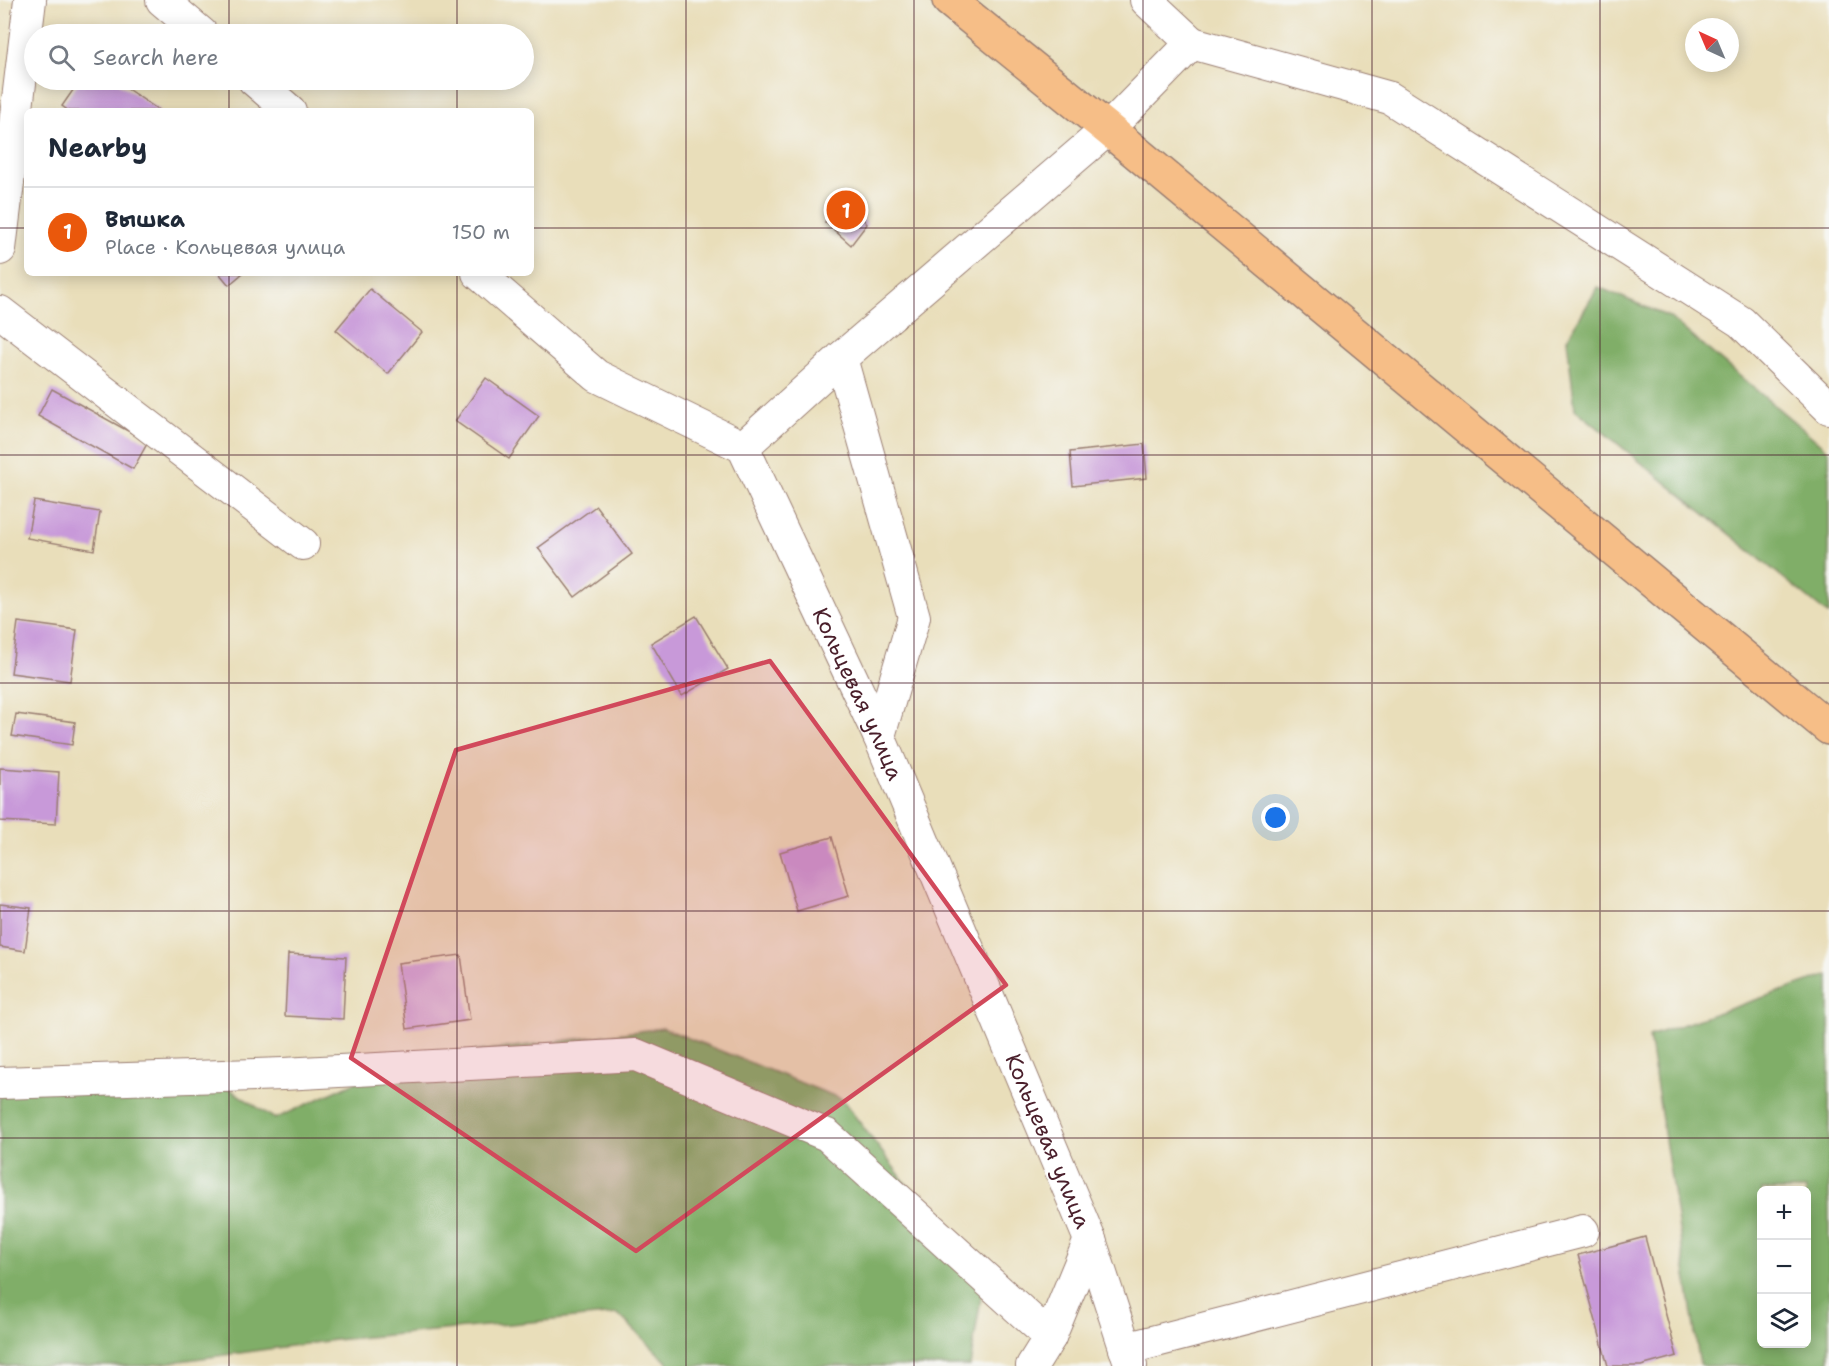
<!DOCTYPE html>
<html lang="en">
<head>
<meta charset="utf-8">
<style>
  :root { --surface:#fff; --page:#f6f6f7; --text:#1f2937; --muted:#747a83; --line:#e0e1e3; --accent:#ea580c }
  body { margin:0; font-family:"Shantell Sans",sans-serif; background:var(--page); color:var(--text) }
  .controls { position:absolute; right:18px; bottom:18px; display:grid; overflow:hidden; border-radius:9px; box-shadow:0 3px 15px #0003 }
  .controls button { width:54px; height:54px; display:grid; place-items:center; padding:0; border:0; border-bottom:2px solid var(--line); background:var(--surface); color:var(--text); font:30px sans-serif }
  .compass { position:absolute; left:1685px; top:18px; width:54px; height:54px; border-radius:50%; background:var(--surface); box-shadow:0 3px 15px #0003; rotate:316deg }
  .you { position:absolute; left:1276px; top:818px; width:21px; height:21px; margin:-15px; border:4px solid #fff; border-radius:50%; background:#1a73e8; box-shadow:0 0 0 9px #1a73e833 }
  .badge { display:grid; place-items:center; width:39px; height:39px; border-radius:50%; background:var(--accent); color:#fff; font-size:20px; font-weight:700 }
  .pin { position:absolute; translate:-50% -50%; border:3px solid #fff; box-shadow:0 2px 6px #0006 }
  .list { margin:0; padding:0; list-style:none }
  h2 { display:flex; justify-content:space-between; align-items:center; height:78px; margin:0; padding:0 24px; font-size:26px }
  h2 small { font-size:20px; font-weight:400; color:var(--muted) }
  .list li { display:grid; grid-template-columns:39px 1fr auto; gap:18px; align-items:center; box-sizing:border-box; height:90px; padding:0 24px; border-top:2px solid var(--line) }
  .list b { display:block; font-size:22px; white-space:nowrap }
  .list p { margin:0; font-size:20px; white-space:nowrap; color:var(--muted) }
  .list em { font-size:20px; font-style:normal; color:var(--muted) }
  .icon { flex:none; width:33px; height:33px; fill:none; stroke:currentColor; stroke-width:2; stroke-linecap:round; stroke-linejoin:round }
  .map { position:relative; flex:none; width:1829px; height:1366px; overflow:hidden }
  .search { position:absolute; background:var(--surface); box-shadow:0 3px 15px #0003; left:24px; top:24px; width:510px; height:66px; display:flex; align-items:center; gap:15px; box-sizing:border-box; padding:0 21px; border-radius:33px; color:var(--muted); font-size:22px }
  .panel { position:absolute; background:var(--surface); box-shadow:0 3px 15px #0003; left:24px; top:108px; width:510px; height:168px; border-radius:9px }
  .map>svg:first-child { display:block }
</style>
</head>
<body>
<div class="map">
<svg width="1829" height="1366" viewBox="0 0 1829 1366">
  <rect width="100%" height="100%" fill="#f6f6f2"/>
  <filter id="ink" filterUnits="userSpaceOnUse"><feTurbulence type="fractalNoise" baseFrequency=".0167" numOctaves="2"/><feDisplacementMap in="SourceGraphic" scale="12" xChannelSelector="R" yChannelSelector="G"/><feConvolveMatrix kernelMatrix="1 2 1 2 8 2 1 2 1" color-interpolation-filters="sRGB"/></filter>
  <filter id="wash" filterUnits="userSpaceOnUse"><feTurbulence type="fractalNoise" baseFrequency=".008" numOctaves="4" result="noise"/><feDisplacementMap in="SourceGraphic" scale="24" xChannelSelector="R" yChannelSelector="G"/><feGaussianBlur stdDeviation="1.35" result="paint"/><feColorMatrix in="noise" values="0 0 0 0 0 0 0 0 0 0 0 0 0 0 0 0 0 1.4 0 .05"/><feComposite in="paint" operator="in"/></filter>
  <g filter="url(#wash)">
    <rect width="100%" height="100%" fill="#e9deba"/>
    <path fill="#80ae67" stroke="#656649" stroke-width="1.5" fill-rule="evenodd" d="M1598,287L1669,317L1829,451V615L1575,409L1567,339Z
      M1829,975V1366H1700L1649,1036ZM1762,1190H1806V1344H1762Z
      M663,1028L842,1099L983,1285L970,1366H671L618,1314L335,1340L143,1366H0V1087L195,1066L275,1119L401,1061Z"/>
    <g id="blocks">
      <path fill="#c899d9" d="M80,80H114L160,111H69L62,106Z
        M847,199L867,224L851,245L825,222Z
        M219,273H243L229,285Z
        M370,289L422,332L388,374L336,330Z
        M486,378L539,416L509,459L455,421Z
        M52,389L148,442L133,469L38,416Z
        M1144,444L1147,478L1073,486L1070,452Z
        M34,501L100,512L94,550L27,538Z
        M596,506L632,554L575,597L538,548Z
        M696,616L728,669L682,696L651,643Z
        M18,622L77,630L70,681L11,673Z
        M16,714L75,722L72,745L12,736Z
        M0,768L59,772L56,824L0,821Z
        M832,837L849,896L797,911L780,852Z
        M0,904L31,908L25,951L0,947Z
        M288,954L346,957L343,1019L285,1016Z
        M461,955L470,1020L407,1029L398,963Z
        M1645,1237L1677,1356L1641,1366H1608L1578,1255Z"/>
    </g>
  </g>
  <g filter="url(#ink)">
    <use href="#blocks" fill-opacity="0" stroke="#9a7e72" stroke-width="1.5"/>
    <g fill="none" stroke-linecap="round" stroke-linejoin="round">
      <g stroke="#9a7e72" stroke-width="34">
        <g id="minor">
          <path d="M162,0L202,34"/>
          <path d="M1192,43L1390,98L1741,322L1829,408"/>
          <path d="M254,80L290,111"/>
          <path d="M0,249L30,0"/>
          <path id="s1" d="M478,273L597,376L743,447L879,736L1090,1240L1131,1366"/>
          <path d="M0,312L303,544"/>
          <path d="M841,358L914,617L879,736"/>
          <path d="M743,447L841,358L1108,129L1192,43L1146,0"/>
          <path d="M0,1083L283,1074L636,1055L827,1135L1050,1337"/>
          <path d="M1125,1349L1583,1231"/>
          <path d="M1032,1366L1050,1337L1090,1240"/>
        </g>
      </g>
      <g stroke="#9a7e72" stroke-width="36">
        <path id="highway" d="M949,0L1108,129L1829,728"/>
      </g>
      <use href="#minor" stroke="#fff" stroke-width="32"/>
      <use href="#highway" stroke="#f6be87" stroke-width="33"/>
    </g>
  </g>
  <path fill="#d1495b" fill-opacity="0.2" stroke="#d1495b" stroke-width="4.5" stroke-linejoin="round" d="M770,661L1006,985L636,1251L351,1058L456,750Z"/>
  <path fill="none" stroke="#4a1f2b" stroke-width="1.5" stroke-opacity="0.55" d="M229,0V34M457,0V34M686,0V1366M914,0V1366M1143,0V1366M1372,0V1366M1600,0V1366M229,80V111M457,80V111M0,228H27M531,228H1829M229,273V1366M457,273V1366M0,455H1829M0,683H1829M0,911H1829M0,1138H1829"/>
  <g text-anchor="middle" dominant-baseline="central" stroke-width="4.5" stroke-linejoin="round" paint-order="stroke">
    <g font-size="22" fill="#4a1f2b" stroke="#f6f6f2">
      <text stroke="none"><textPath href="#s1" startOffset="592">Кольцевая улица</textPath></text>
      <text stroke="none"><textPath href="#s1" startOffset="1078">Кольцевая улица</textPath></text>
    </g>
  </g>
</svg>
<div class="controls">
<button>+</button>
<button>−</button>
<button><svg class="icon" aria-label="layers" viewBox="0 0 24 24"><path d="M12 4l9 5-9 5-9-5zM3 14l9 5 9-5"/></svg></button>
</div>
<svg class="compass" viewBox="-18 -18 36 36"><path d="M0-13l5 13h-10z" fill="#e53935"/><path d="M0 13l5-13h-10z" fill="#747a83"/></svg>
<div class="you"></div>
<div class="pin badge" style="left:846px;top:210px">1</div>
<div class="search"><svg class="icon" aria-label="search" viewBox="0 0 24 24"><circle cx="10" cy="10" r="6"/><path d="M15 15l6 6"/></svg>Search here</div>
<section class="panel">
<h2>Nearby<small></small></h2>
<ul class="list">
<li><span class="badge">1</span><div><b>Вышка</b><p>Place · Кольцевая улица</p></div><em>150 m</em></li>
</ul>
</section>
</div>
</body>
</html>
